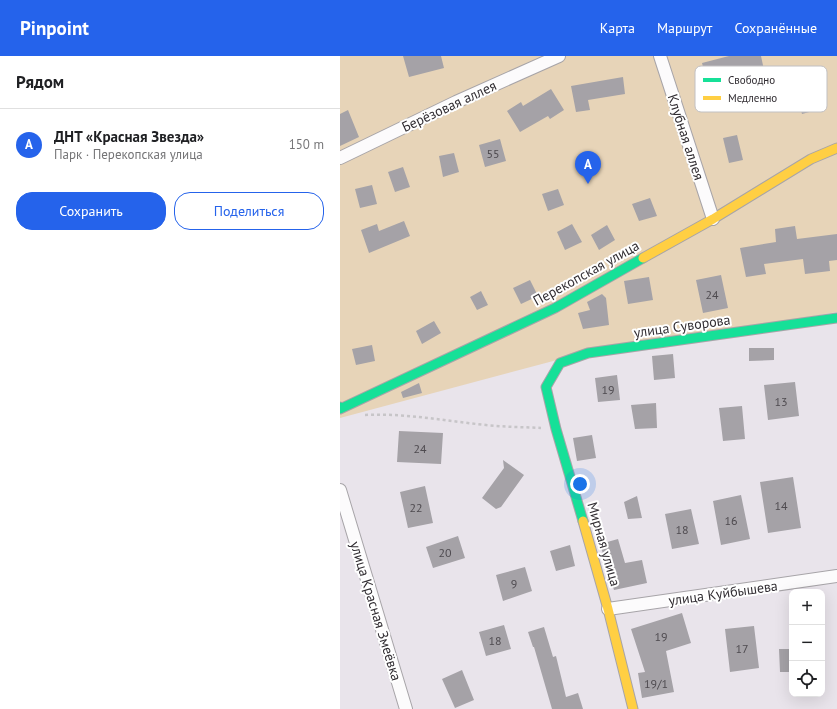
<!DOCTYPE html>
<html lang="ru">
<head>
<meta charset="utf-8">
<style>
  :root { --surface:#fff; --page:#f6f6f6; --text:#202124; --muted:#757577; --line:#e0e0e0; --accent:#2563eb }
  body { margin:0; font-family:"PT Sans",sans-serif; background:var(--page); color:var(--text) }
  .controls { position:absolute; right:12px; bottom:12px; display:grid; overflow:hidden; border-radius:8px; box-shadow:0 4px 16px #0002 }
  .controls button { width:36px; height:36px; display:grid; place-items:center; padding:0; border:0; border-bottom:1px solid var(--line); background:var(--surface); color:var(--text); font:20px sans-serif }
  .you { position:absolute; left:240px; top:428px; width:14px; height:14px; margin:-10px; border:3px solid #fff; border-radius:50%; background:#1a73e8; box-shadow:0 0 0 6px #1a73e833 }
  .badge { display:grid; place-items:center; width:26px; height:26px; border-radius:50%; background:var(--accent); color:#fff; font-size:13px; font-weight:700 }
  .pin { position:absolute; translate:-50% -33px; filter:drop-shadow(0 1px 2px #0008) }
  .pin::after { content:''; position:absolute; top:21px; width:14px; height:12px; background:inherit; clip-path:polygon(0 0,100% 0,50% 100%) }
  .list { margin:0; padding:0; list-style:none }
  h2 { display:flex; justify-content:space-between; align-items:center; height:52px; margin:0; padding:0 16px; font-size:17px }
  h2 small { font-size:13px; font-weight:400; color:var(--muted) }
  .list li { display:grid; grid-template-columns:26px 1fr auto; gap:12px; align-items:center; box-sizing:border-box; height:72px; padding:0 16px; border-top:1px solid var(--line) }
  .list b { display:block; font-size:15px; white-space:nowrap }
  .list p { margin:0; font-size:13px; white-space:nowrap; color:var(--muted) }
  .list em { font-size:13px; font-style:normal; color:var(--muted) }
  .actions { display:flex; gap:8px; padding:12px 16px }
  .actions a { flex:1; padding:9px 0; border:1px solid var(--accent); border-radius:16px; text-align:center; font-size:14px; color:var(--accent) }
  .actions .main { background:var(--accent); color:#fff }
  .icon { flex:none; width:22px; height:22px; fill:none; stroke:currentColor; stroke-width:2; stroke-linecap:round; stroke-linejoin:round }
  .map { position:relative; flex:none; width:497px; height:653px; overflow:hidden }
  header { display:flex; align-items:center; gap:24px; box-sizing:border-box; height:56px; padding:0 20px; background:var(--accent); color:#fff }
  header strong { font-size:19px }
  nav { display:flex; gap:22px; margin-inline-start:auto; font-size:14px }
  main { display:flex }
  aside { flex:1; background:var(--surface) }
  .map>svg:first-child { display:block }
</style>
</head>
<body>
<header>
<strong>Pinpoint</strong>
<nav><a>Карта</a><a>Маршрут</a><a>Сохранённые</a></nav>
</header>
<main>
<aside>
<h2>Рядом<small></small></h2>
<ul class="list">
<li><span class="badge">A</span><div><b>ДНТ «Красная Звезда»</b><p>Парк · Перекопская улица</p></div><em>150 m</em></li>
</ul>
<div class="actions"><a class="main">Сохранить</a><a>Поделиться</a></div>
</aside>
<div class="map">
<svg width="497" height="653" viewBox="0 0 497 653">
  <rect width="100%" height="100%" fill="#e9e4eb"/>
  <path fill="#e7d4b8" d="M0,0H497V256L217,304L0,362Z"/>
  <path fill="#a5a2a7" d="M63,0H101L104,12L69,21Z
    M389,0H421L424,14L388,23L389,25L368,30L362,7Z
    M283,21L285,38L248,44L250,54L236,56L231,30Z
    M478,30L484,52L462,58L456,36Z
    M211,33L224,54L210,63L208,60L180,76L167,55L181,46L183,50Z
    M8,54L19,81L0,90V58Z
    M397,79L403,104L389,107L383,82Z
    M160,83L166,105L145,111L139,89Z
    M114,97L119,116L103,121L99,100Z
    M63,111L70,131L55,136L48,116Z
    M32,129L37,148L20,152L15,133Z
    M218,133L224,149L208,155L202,138Z
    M310,142L317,160L299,165L292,148Z
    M64,165L70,180L29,197L21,174L37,168L39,175Z
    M232,168L242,186L225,194L217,176Z
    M267,169L275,184L259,194L251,179Z
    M455,170L457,183L497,178V204L489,205L490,215L465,218L463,203L424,208L426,218L406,221L400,192L436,186L435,173Z
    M381,219L388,252L363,257L356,224Z
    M309,221L313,244L288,248L284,225Z
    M190,224L198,240L181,248L173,232Z
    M141,235L148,249L137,254L130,241Z
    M262,238L266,242L269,269L243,273L238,257L250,254L247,246Z
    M94,265L101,277L82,288L76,275Z
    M32,289L35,305L16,309L12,293Z
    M409,292H434V304L409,305Z
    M333,298L335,322L314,324L312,300Z
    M277,319L280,344L258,346L255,322Z
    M455,326L459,360L428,364L424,329Z
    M79,327L82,337L63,342L61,336Z
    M316,347L317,372L295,373L291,349Z
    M402,350L405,383L383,385L379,352Z
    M59,375L103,377L101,408L57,406Z
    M252,379L256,402L237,405L233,382Z
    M163,404L184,419L161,451L156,453L142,442L164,412Z
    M453,421L461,472L428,477L420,426Z
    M85,430L93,467L68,472L60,436Z
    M401,439L410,483L381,489L373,445Z
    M297,440L302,462L288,463L284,446Z
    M351,453L359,488L332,493L325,458Z
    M118,480L125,502L93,512L86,491Z
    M278,483L285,507L302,504L307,527L274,534L260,488Z
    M230,489L235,510L216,515L210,495Z
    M185,511L192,535L163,545L156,519Z
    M342,557L351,587L326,595L334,636L302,642L298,617L305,616L291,573Z
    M164,569L171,593L146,600L139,576Z
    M414,570L419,612L390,616L385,573Z
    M204,571L213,601L216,600L226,641L238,637L243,653H212L194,591H193L188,576Z
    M439,593H452V616H440Z
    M122,614L134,644L115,652L102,623Z"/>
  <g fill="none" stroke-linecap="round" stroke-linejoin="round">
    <g stroke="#a7a4a8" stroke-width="14">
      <path id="street" d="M320,0L373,163
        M0,102L116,46L219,0
        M0,434L66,653
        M268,553L497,520"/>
    </g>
    <g stroke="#a7a4a8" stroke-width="11">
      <path id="fast" d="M0,351V353L215,252L303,202
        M243,465L216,373L206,331L220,307L248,297L497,262"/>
    </g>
    <g stroke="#a7a4a8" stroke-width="11">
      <path id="slow" d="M303,202L373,163L471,103L497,92
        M243,465L268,553L293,653"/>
    </g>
    <path stroke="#c7c5c8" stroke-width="2.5" stroke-dasharray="3 3" stroke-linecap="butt" d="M25,359C67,357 105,365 146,369C165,371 183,371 201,372"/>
    <use href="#street" stroke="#fcfbfc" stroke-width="12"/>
    <use href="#fast" stroke="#16e098" stroke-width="9"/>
    <use href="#slow" stroke="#ffcf43" stroke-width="9"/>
  </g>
  <g text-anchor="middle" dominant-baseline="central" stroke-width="4" stroke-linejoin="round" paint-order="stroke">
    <g font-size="12" fill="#4e4a4f">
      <text x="153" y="97">55</text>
      <text x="372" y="238">24</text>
      <text x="268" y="333">19</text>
      <text x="441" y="345">13</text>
      <text x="80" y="392">24</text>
      <text x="441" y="449">14</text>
      <text x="76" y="451">22</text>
      <text x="391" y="464">16</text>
      <text x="342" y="473">18</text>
      <text x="105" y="496">20</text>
      <text x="174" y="527">9</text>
      <text x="321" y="580">19</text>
      <text x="155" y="584">18</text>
      <text x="402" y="592">17</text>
      <text x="316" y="627">19/1</text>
    </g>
    <g font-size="14" fill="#312d32" stroke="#fff">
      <text transform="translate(109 50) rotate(-25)">Берёзовая аллея</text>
      <text transform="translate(346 81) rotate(72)">Клубная аллея</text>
      <text transform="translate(246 217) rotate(-29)">Перекопская улица</text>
      <text transform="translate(342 270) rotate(-8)">улица Суворова</text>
      <text transform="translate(264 488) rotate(74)">Мирная улица</text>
      <text transform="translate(383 537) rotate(-8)">улица Куйбышева</text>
      <text transform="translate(36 555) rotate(73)">улица Красная Змеёвка</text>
    </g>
  </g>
  <rect x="355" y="10" width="132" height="46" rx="6" fill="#fff" stroke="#c1c0c2" stroke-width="1"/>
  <rect x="363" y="22" width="18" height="4" fill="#16e098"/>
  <rect x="363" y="40" width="18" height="4" fill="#ffcf43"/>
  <g font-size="11" fill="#312d32">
    <text x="388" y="28">Свободно</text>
    <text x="388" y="46">Медленно</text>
  </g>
</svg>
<div class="controls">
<button>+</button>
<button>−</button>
<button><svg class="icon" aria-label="locate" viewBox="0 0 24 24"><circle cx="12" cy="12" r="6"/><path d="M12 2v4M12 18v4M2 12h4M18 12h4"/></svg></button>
</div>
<div class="you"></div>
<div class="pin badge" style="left:248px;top:128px">A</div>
</div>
</main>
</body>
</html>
